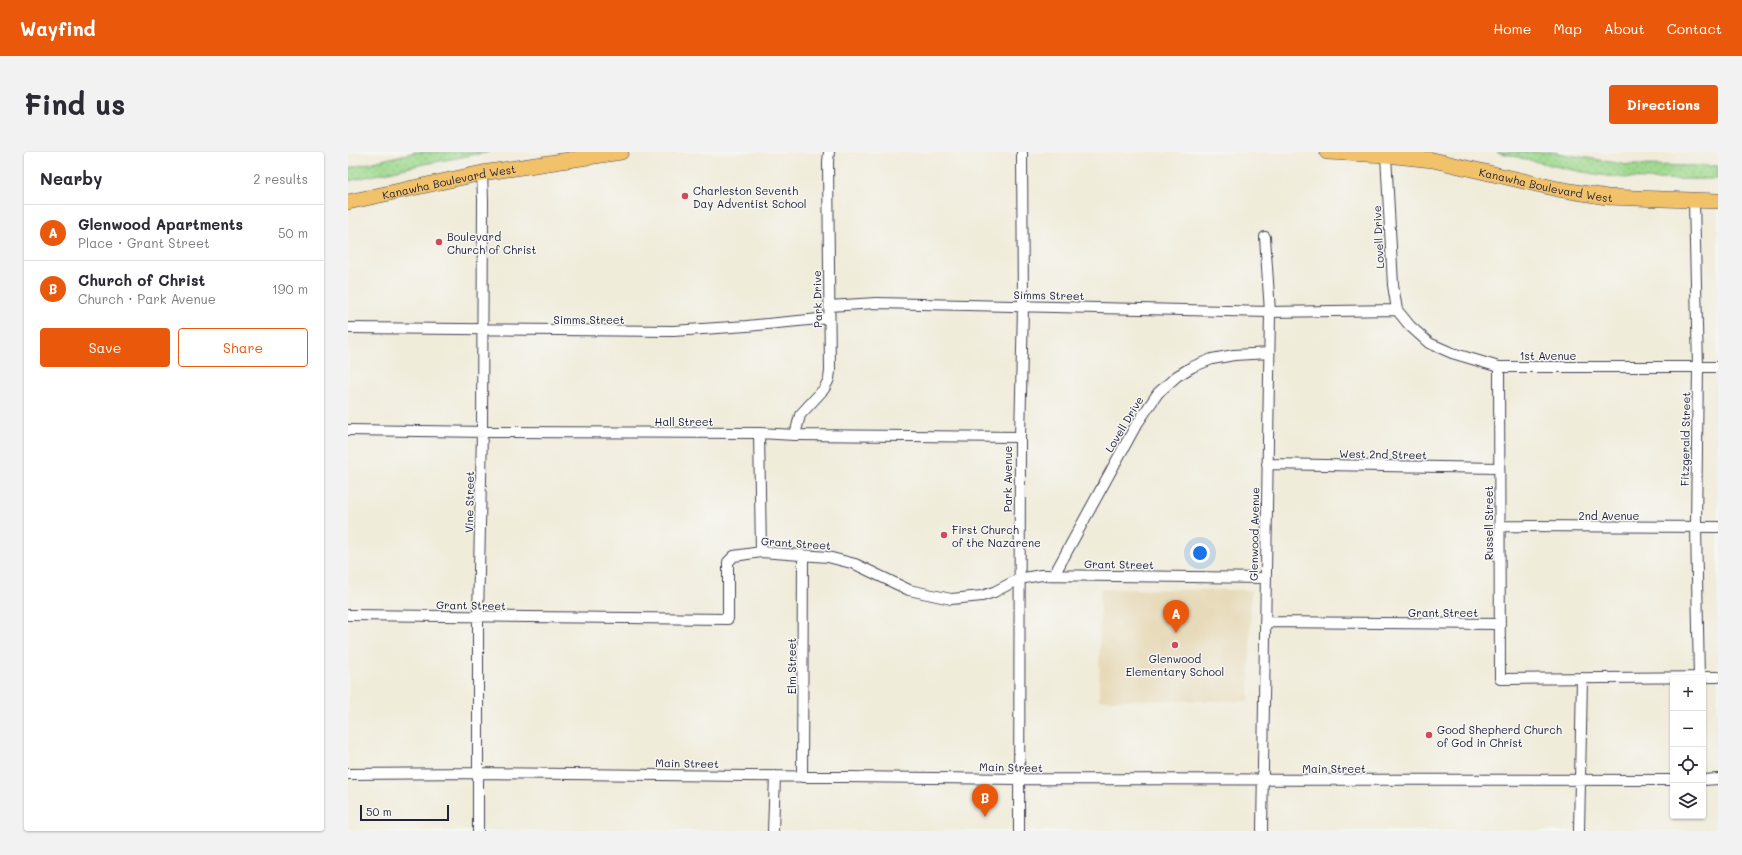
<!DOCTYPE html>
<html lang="en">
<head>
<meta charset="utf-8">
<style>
  :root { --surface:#fff; --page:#f2f2f3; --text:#2b2b33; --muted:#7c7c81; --line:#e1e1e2; --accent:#ea580c }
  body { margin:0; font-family:Mali,sans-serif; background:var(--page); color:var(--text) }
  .controls { position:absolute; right:12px; bottom:12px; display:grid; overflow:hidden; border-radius:4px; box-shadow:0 1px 3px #0004 }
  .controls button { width:36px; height:36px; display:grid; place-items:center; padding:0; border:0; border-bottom:1px solid var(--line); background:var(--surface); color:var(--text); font:20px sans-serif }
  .scale { position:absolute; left:12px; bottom:10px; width:89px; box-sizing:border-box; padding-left:4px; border:2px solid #22223b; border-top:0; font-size:11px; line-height:14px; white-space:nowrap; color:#22223b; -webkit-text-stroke:3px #f6f6f2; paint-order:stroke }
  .you { position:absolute; left:852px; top:401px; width:14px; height:14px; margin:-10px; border:3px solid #fff; border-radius:50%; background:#1a73e8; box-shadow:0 0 0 6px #1a73e833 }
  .badge { display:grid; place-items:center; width:26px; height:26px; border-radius:50%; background:var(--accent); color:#fff; font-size:13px; font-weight:700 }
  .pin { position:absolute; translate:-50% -33px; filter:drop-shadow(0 1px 2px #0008) }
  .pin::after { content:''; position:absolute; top:21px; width:14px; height:12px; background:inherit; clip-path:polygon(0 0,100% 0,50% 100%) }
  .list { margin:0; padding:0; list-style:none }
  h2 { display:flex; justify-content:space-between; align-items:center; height:52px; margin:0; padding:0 16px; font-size:17px }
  h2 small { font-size:13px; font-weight:400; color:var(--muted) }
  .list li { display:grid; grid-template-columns:26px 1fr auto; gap:12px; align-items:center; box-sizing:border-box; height:56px; padding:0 16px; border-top:1px solid var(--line) }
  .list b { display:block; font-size:15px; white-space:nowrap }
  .list p { margin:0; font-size:13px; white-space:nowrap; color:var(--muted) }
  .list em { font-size:13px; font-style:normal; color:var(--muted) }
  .actions { display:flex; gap:8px; padding:12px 16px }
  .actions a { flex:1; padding:9px 0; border:1px solid var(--accent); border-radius:4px; text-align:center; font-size:14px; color:var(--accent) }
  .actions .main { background:var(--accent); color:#fff }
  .icon { flex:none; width:22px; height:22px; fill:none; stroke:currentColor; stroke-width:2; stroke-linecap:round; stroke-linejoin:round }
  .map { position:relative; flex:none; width:1370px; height:679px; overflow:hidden; border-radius:4px }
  header { display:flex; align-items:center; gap:24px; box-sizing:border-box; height:56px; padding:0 20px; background:var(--accent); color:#fff }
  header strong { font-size:19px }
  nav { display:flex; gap:22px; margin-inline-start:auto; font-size:14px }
  .intro { display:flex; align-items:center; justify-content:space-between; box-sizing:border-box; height:96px; padding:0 24px }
  h1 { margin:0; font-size:28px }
  .button { padding:10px 18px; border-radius:4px; background:var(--accent); color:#fff; font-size:14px; font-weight:700 }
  main { display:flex; gap:24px; padding:0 24px }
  aside { flex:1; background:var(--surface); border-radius:4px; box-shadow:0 1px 3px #0004 }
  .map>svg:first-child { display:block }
</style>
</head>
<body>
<header>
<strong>Wayfind</strong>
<nav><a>Home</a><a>Map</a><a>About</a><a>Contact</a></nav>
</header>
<div class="intro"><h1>Find us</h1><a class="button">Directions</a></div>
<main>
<aside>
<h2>Nearby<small>2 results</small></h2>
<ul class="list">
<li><span class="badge">A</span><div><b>Glenwood Apartments</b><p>Place · Grant Street</p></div><em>50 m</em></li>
<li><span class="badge">B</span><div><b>Church of Christ</b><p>Church · Park Avenue</p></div><em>190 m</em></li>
</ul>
<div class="actions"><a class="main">Save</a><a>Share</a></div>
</aside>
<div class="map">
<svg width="1370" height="679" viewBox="0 0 1370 679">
  <defs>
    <pattern id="grass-dots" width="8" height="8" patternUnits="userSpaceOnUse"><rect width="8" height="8" fill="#9ed98d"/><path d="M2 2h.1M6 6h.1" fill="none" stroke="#88ba7b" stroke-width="1.8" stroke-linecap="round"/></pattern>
  </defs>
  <rect width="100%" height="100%" fill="#f6f6f2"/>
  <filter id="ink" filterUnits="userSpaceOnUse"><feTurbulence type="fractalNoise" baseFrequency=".025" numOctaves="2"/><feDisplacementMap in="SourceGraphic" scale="8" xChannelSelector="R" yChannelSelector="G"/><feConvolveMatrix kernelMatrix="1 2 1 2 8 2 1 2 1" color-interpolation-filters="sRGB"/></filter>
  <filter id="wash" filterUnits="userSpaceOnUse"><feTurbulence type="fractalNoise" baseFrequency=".012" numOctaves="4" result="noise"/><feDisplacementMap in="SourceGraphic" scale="16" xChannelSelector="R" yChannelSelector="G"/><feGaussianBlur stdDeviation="0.9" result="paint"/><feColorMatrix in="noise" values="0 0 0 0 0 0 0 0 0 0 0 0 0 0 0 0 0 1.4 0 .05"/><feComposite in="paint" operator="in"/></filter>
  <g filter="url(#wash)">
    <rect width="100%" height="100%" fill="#f0ecda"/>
    <path fill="#e7daba" d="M752,437L903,438L901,549L751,548Z"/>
    <path fill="url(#grass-dots)" stroke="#607e64" d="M68,0H141L76,12L0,29V16Z
      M1149,0H1204L1280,13L1370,14V27C1334,27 1296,29 1260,24C1223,19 1186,9 1149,0Z"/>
  </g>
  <g filter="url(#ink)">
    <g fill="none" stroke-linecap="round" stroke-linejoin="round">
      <g stroke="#414053" stroke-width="12">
        <path id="street" d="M1038,3L1045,133L1049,158L1062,174L1081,191L1104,201L1151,215H1370
          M1346,49L1350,215L1348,375L1351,526
          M481,154L528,151L922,160L1049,158
          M0,176L325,179L399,174L481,166
          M1151,215L1152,527L1370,525
          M0,278L141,280L411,281L447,283L672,285
          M411,281L413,400
          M447,283L452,263L476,237L481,227L482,219L480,10L481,0
          M919,312L1151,316
          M1152,374L1370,375
          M706,423L787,275L810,241L829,224L844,215L864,207L886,203L921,201
          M0,463L380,467V410L386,404L413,400L480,405L507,412L561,438L603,447L634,444L646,440L671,427L693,423L918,426
          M917,470L1152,472
          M0,622L130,621L672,627L1325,628
          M454,625L455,403
          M1355,628L1370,627
          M130,679V465L134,280L135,48L134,21
          M425,679L427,624
          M671,679L672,285L675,154L674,0
          M914,679L922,160L917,85
          M1231,679L1234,526"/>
      </g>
      <g stroke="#414053" stroke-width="16">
        <g id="primary">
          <path id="s1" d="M979,0L1038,3L1085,8L1210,37L1259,45L1370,49"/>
          <path id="s2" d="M0,50L134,21L273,0"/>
        </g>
      </g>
      <use href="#street" stroke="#fff" stroke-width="10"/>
      <use href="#primary" stroke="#f2c26a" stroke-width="15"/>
    </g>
  </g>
  <g fill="#d1495b" stroke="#f6f6f2" stroke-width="1.5">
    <circle cx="337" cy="44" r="4"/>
    <circle cx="91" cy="90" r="4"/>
    <circle cx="596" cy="383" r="4"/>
    <circle cx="827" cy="493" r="4"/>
    <circle cx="1081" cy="583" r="4"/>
  </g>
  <g text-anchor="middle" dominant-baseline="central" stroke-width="3" stroke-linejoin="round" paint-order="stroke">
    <g font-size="11" fill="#22223b" stroke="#f6f6f2">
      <text stroke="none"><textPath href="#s2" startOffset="103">Kanawha Boulevard West</textPath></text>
      <text stroke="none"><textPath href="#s1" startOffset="222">Kanawha Boulevard West</textPath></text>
      <text transform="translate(1030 85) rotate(-93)">Lovell Drive</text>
      <text transform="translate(701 143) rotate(1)">Simms Street</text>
      <text transform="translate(469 147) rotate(-91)">Park Drive</text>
      <text x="241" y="167">Simms Street</text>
      <text x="1200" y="203">1st Avenue</text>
      <text x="336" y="269">Hall Street</text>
      <text transform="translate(776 272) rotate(-59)">Lovell Drive</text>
      <text transform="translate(1337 287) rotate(-89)">Fitzgerald Street</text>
      <text transform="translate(1035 302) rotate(1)">West 2nd Street</text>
      <text transform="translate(659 327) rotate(-90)">Park Avenue</text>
      <text transform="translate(121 350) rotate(-89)">Vine Street</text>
      <text x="1261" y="363">2nd Avenue</text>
      <text transform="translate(1140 371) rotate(-90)">Russell Street</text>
      <text transform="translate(906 382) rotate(-89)">Glenwood Avenue</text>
      <text transform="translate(448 391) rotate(4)">Grant Street</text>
      <text transform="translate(771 412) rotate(1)">Grant Street</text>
      <text transform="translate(123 453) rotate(1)">Grant Street</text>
      <text x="1095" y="460">Grant Street</text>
      <text transform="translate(443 514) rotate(-90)">Elm Street</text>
      <text transform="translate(339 611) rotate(1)">Main Street</text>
      <text transform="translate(663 615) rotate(1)">Main Street</text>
      <text x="986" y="616">Main Street</text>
    </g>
    <g font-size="11" fill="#22223b" stroke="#f6f6f2" text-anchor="start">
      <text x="345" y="38">Charleston Seventh<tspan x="345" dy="13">Day Adventist School</tspan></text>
      <text x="99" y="84">Boulevard<tspan x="99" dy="13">Church of Christ</tspan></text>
      <text x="604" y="377">First Church<tspan x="604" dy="13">of the Nazarene</tspan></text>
      <text x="827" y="506" text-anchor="middle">Glenwood<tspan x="827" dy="13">Elementary School</tspan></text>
      <text x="1089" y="577">Good Shepherd Church<tspan x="1089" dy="13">of God in Christ</tspan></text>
    </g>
  </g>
</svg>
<div class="controls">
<button>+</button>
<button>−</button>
<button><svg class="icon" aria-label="locate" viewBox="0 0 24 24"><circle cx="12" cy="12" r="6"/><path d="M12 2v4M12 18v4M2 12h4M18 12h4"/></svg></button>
<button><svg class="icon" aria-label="layers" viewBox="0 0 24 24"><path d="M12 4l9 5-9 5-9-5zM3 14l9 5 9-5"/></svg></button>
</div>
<div class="scale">50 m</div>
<div class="you"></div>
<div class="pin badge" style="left:828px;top:481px">A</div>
<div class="pin badge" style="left:637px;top:665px">B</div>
</div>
</main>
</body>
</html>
